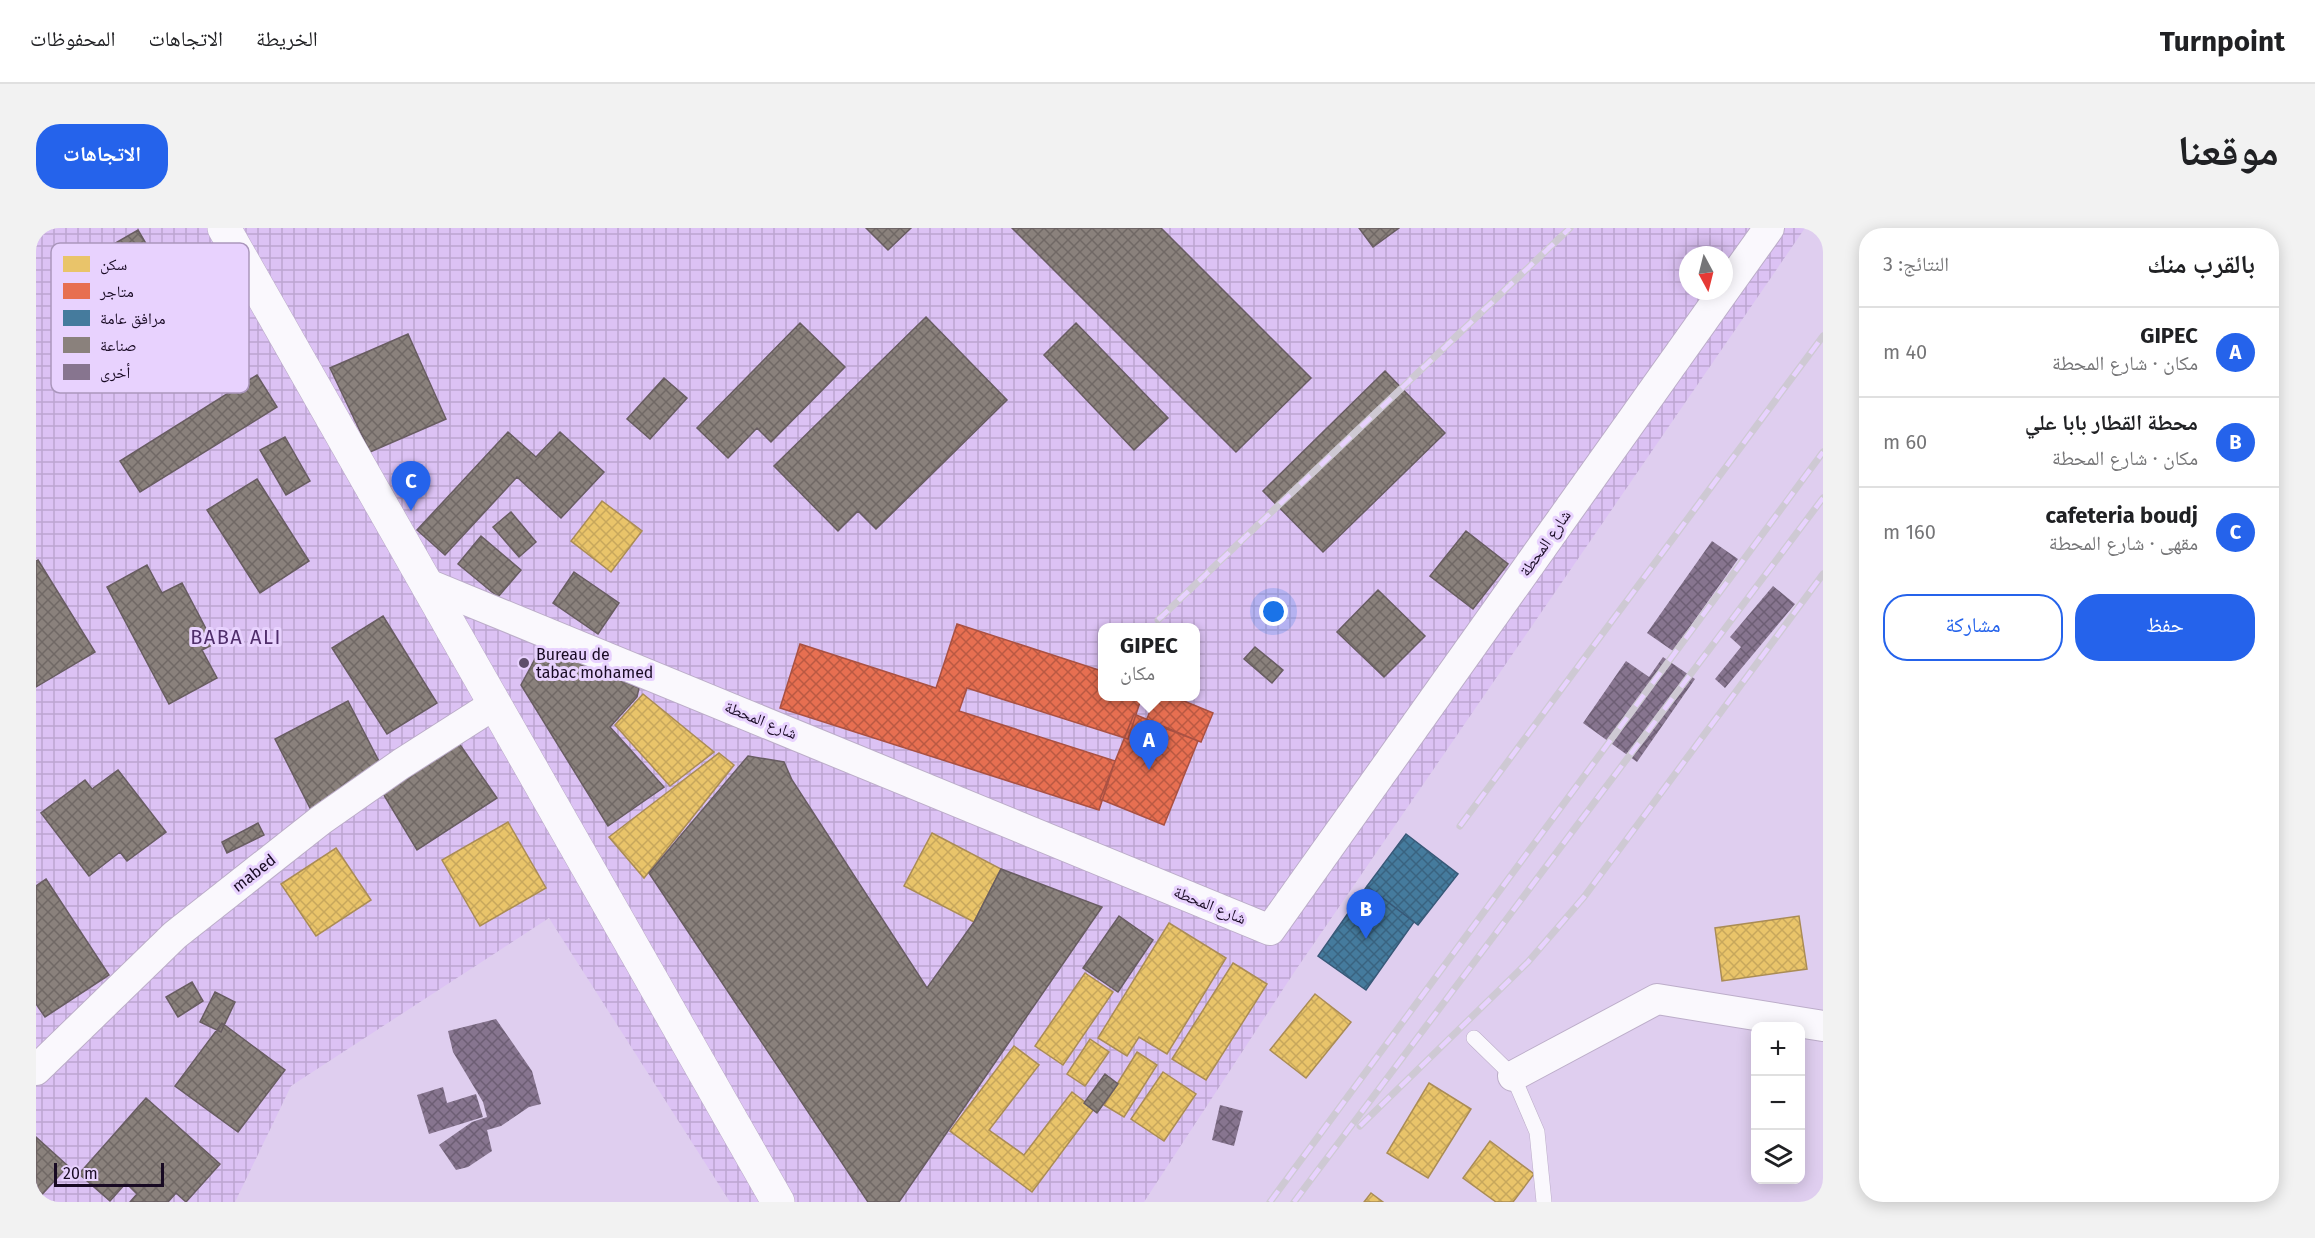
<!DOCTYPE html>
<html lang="ar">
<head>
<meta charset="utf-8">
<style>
  :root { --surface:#fff; --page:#f2f2f2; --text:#202124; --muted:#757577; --line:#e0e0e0; --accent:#2563eb }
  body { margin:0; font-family:"Fira Sans","Noto Naskh Arabic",sans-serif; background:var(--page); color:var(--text); direction:rtl }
  .controls { position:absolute; right:18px; bottom:18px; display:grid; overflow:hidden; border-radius:12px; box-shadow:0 3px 15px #0003 }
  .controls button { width:54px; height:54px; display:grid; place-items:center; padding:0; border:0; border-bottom:2px solid var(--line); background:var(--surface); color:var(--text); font:30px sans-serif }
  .compass { position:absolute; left:1643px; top:18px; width:54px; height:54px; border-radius:50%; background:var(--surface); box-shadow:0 3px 15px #0003; rotate:173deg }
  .scale { position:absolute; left:18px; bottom:15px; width:110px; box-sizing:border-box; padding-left:6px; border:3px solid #180a23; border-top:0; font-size:16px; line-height:21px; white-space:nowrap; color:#180a23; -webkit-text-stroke:4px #e8d2fe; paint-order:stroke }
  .you { position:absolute; left:1238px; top:384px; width:21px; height:21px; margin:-15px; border:4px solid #fff; border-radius:50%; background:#1a73e8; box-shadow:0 0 0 9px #1a73e833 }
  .badge { display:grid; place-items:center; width:39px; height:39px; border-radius:50%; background:var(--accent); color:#fff; font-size:20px; font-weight:700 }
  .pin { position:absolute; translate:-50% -50px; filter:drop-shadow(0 2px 3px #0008) }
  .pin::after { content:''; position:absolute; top:32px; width:21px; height:18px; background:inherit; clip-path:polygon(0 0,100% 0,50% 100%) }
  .popup { position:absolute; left:1062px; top:395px; width:102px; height:78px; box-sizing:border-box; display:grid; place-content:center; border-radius:12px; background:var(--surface); filter:drop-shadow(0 2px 4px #0005); font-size:20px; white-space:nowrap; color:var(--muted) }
  .popup b { font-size:22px; color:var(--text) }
  .popup::after { content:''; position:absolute; left:50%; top:100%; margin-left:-12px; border:12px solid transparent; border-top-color:var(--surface) }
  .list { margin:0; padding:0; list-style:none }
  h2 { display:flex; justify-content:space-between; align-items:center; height:78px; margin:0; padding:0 24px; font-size:26px }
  h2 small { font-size:20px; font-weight:400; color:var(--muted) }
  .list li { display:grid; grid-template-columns:39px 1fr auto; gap:18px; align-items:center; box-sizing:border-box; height:90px; padding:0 24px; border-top:2px solid var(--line) }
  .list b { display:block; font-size:22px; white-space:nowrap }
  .list p { margin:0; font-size:20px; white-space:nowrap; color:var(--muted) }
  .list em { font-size:20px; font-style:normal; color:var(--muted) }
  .actions { display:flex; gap:12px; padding:18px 24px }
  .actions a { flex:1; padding:14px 0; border:2px solid var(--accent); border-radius:24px; text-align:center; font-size:21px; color:var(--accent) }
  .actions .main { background:var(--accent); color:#fff }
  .icon { flex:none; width:33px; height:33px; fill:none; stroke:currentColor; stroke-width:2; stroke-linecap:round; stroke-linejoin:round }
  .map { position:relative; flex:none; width:1787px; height:974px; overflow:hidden; direction:ltr; border-radius:24px }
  header { display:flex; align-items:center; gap:36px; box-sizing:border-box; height:84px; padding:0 30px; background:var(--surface); border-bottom:2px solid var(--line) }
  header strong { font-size:28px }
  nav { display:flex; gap:33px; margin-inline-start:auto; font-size:21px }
  .intro { display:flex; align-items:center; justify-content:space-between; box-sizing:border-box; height:144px; padding:0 36px }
  h1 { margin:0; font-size:42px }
  .button { padding:15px 27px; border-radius:24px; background:var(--accent); color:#fff; font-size:21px; font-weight:700 }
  main { display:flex; gap:36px; padding:0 36px }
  aside { flex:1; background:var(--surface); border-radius:24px; box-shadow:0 3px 15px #0003 }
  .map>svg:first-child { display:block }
</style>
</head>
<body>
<header>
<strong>Turnpoint</strong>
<nav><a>الخريطة</a><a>الاتجاهات</a><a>المحفوظات</a></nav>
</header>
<div class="intro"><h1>موقعنا</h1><a class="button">الاتجاهات</a></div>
<main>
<aside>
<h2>بالقرب منك<small>النتائج: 3</small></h2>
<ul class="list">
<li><span class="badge">A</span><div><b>GIPEC</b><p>مكان · شارع المحطة</p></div><em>40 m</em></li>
<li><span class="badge">B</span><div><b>محطة القطار بابا علي</b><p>مكان · شارع المحطة</p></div><em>60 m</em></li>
<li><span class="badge">C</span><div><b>cafeteria boudj</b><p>مقهى · شارع المحطة</p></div><em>160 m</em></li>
</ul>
<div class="actions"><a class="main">حفظ</a><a>مشاركة</a></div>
</aside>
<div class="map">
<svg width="1787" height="974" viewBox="0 0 1787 974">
  <defs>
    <pattern id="industrial-grid" width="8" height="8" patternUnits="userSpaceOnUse" patternTransform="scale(1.5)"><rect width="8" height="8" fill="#dcc2f4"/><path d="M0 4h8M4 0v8" fill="none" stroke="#bca5d1"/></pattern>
    <pattern id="homes-cross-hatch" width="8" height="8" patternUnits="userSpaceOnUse" patternTransform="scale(1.5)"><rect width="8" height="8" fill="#e9c46a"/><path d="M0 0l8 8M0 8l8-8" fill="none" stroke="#c7a75c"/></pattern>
    <pattern id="shops-cross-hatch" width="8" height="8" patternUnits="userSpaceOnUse" patternTransform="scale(1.5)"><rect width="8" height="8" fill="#e76f51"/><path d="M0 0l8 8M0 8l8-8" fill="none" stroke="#ba5943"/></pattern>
    <pattern id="public-cross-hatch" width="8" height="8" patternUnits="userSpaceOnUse" patternTransform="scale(1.5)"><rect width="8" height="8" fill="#457b9d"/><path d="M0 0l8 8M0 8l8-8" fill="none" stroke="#396380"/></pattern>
    <pattern id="industry-cross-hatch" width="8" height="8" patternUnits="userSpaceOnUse" patternTransform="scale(1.5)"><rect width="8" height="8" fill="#8a817c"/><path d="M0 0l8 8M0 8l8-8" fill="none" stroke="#706865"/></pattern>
    <pattern id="building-cross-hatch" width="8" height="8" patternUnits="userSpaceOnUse" patternTransform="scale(1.5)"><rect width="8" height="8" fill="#87758f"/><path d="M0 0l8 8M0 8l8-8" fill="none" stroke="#6d5e74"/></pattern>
  </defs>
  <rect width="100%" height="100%" fill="#dfceef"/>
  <path fill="url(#industrial-grid)" fill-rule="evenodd" d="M0,0H1769L1257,746L1108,974H694L513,690L255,858L199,974H0ZM1652,27H1688V63H1652ZM1066,400H1160V468H1066Z"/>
  <path fill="url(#homes-cross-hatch)" stroke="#aa8c55" stroke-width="1.5" d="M566,273L606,303L575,344L535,313Z
    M607,466L678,524L634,558L579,497Z
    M683,525L698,537L608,650L573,609Z
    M472,594L510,660L444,698L406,632Z
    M896,605L965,641L938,694L868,658Z
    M300,620L335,672L280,708L245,656Z
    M1763,688L1771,741L1686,753L1679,700Z
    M1133,695L1190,730L1131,826L1103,809L1091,828L1062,810Z
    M1197,735L1231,756L1170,852L1136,831Z
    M1049,745L1077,764L1027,837L999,818Z
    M1279,766L1315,794L1270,850L1234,822Z
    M1054,811L1073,824L1049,858L1031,846Z
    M978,818L1003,837L953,902L988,927L1036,864L1058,881L996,964L914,903Z
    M1101,824L1121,837L1088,889L1068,877Z
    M1127,844L1160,866L1128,913L1095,891Z
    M1393,855L1435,881L1392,950L1351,925Z
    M1454,913L1498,946L1477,974H1460L1427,950Z
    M1335,965L1347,974H1328Z"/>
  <path fill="url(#shops-cross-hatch)" stroke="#a95143" stroke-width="1.5" d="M921,396L1066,443V468H1106L1092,511L931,460L923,483L1079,533L1063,582L744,480L764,416L900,460Z
    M1120,468H1136L1177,485L1165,514L1110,493Z
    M1098,486L1162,513L1128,597L1064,571Z"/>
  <path fill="url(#public-cross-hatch)" stroke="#385978" stroke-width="1.5" d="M1370,606L1422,646L1382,697L1331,658Z
    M1331,658L1378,694L1330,762L1282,728Z"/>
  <path fill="url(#industry-cross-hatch)" stroke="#685d61" stroke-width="1.5" d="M830,0H875L852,22Z
    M976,0H1125L1275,150L1200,224Z
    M1323,0H1363L1337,19Z
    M102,2L139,65L54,114L17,51Z
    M890,89L971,172L840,301L822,283L802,303L738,238Z
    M764,95L809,139L735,214L721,200L692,230L661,200Z
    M1040,95L1132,190L1098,222L1008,127Z
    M372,106L410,191L334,224L294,140Z
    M1349,143L1409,205L1287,324L1227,263Z
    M221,147L241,179L104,264L84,233Z
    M628,150L651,170L614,211L591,191Z
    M472,204L500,229L524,204L568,244L525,290L481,249L409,327L381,302Z
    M249,209L274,253L250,267L224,222Z
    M221,251L273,333L224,365L171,282Z
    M475,284L500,314L483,329L457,299Z
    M1430,303L1472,336L1437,381L1394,348Z
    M445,308L485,342L462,369L422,336Z
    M2,332L59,424L0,459V333Z
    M111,337L126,365L146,355L178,416L166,422L181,450L133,476L71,359Z
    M538,344L583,375L562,406L517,375Z
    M1342,362L1389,408L1348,449L1301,404Z
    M347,388L401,475L351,506L296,420Z
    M506,418L603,460L601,469L574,499L628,559L572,598L485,457Z
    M1219,419L1247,442L1236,455L1208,431Z
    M312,473L349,545L275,582L239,511Z
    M420,511L461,570L381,622L343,559Z
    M712,528L748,534L756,552L891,760L938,694L965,641L1066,679L863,974H832L613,645Z
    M82,542L130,604L91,633L84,624L53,648L5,585L49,552L56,561Z
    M222,595L228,607L191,625L186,614Z
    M10,651L73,747L9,789L0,776V658Z
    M1083,688L1117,712L1082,764L1047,740Z
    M156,754L167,773L142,789L130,769Z
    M179,764L199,774L185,804L164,794Z
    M186,795L249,842L202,904L139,858Z
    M1069,846L1082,856L1061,885L1048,875Z
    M110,870L184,936L150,974L140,965L132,974H94L101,966L90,955L74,973L43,946Z
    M0,909L32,938L0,973Z"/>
  <path fill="url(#building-cross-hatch)" d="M1676,313L1702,331L1637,423L1611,405Z
    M1737,358L1759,376L1689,460L1679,451L1705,419L1694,409Z
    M1627,429L1659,451L1601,534L1547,495L1590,433L1613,449Z
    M460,791L496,843L505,876L493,879L465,898L451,902L456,923L432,939L420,942L403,917L436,894L451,889L447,874L417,824L412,803Z
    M407,859L411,875L440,866L447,889L393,906L381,867Z
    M1184,877L1207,883L1198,918L1176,912Z"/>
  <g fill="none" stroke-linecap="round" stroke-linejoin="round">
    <g stroke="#bcadc9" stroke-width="16">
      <path id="lane" d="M1438,810L1477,848L1501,904L1508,974"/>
    </g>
    <g stroke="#bcadc9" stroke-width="32">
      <path id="street" d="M1688,63L1733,0
        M389,355L1234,702L1688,63
        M0,842L139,707L285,592L365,536L459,476
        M1477,848L1621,771L1787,798"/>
    </g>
    <g stroke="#bcadc9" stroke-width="34">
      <path id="secondary" d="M188,0L742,974"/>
    </g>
    <use href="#lane" stroke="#faf8fd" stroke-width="15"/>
    <use href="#street" stroke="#faf8fd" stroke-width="30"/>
    <use href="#secondary" stroke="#faf8fd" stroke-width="33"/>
    <g stroke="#cec9d3" stroke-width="7">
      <path id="rail" d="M1122,392L1534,0
        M1424,598L1787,108
        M1324,898L1492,734L1548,669L1787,346
        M1234,974L1787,224
        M1258,974L1787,270"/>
    </g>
    <use href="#rail" stroke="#e8d2fe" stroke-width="4.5" stroke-dasharray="14" stroke-linecap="butt"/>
  </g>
  <circle fill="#5e4f6a" stroke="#e8d2fe" stroke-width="2" cx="488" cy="435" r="6"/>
  <g text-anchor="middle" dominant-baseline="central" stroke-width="6" stroke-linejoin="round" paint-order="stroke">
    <g font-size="16" fill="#180a23" stroke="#e8d2fe">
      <text transform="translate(1509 315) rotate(-55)">شارع المحطة</text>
      <text transform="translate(725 492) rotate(22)">شارع المحطة</text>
      <text transform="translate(218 645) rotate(-38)">mabed</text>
      <text transform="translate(1174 677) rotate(22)">شارع المحطة</text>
    </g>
    <g font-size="16" fill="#180a23" stroke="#e8d2fe" text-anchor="start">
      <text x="500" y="426">Bureau de<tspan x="500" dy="18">tabac mohamed</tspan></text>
    </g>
    <g font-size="20" letter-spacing="1.5" fill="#502e6b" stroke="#e8d2fe">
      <text x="200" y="409">BABA ALI</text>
    </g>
  </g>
  <rect x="15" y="15" width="198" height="150" rx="9" fill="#e8d2fe" stroke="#aa96bc" stroke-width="1.5"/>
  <rect x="27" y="28" width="27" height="16" fill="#e9c46a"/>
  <rect x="27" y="55" width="27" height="16" fill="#e76f51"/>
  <rect x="27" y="82" width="27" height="16" fill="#457b9d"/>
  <rect x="27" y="109" width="27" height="16" fill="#8a817c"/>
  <rect x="27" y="136" width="27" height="16" fill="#87758f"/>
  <g font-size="16" fill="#180a23">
    <text x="64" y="42">سكن</text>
    <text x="64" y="69">متاجر</text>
    <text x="64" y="96">مرافق عامة</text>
    <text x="64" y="123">صناعة</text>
    <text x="64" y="150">أخرى</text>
  </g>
</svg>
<div class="controls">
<button>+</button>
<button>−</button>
<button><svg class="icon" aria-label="layers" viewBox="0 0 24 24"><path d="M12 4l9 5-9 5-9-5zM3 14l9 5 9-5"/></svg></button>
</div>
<svg class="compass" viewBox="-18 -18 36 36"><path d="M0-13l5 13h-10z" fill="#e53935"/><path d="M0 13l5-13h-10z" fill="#757577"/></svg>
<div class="scale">20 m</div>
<div class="you"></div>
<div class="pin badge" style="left:1113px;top:542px">A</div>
<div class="popup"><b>GIPEC</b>مكان</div>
<div class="pin badge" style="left:1330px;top:711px">B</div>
<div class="pin badge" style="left:375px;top:283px">C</div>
</div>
</main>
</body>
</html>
